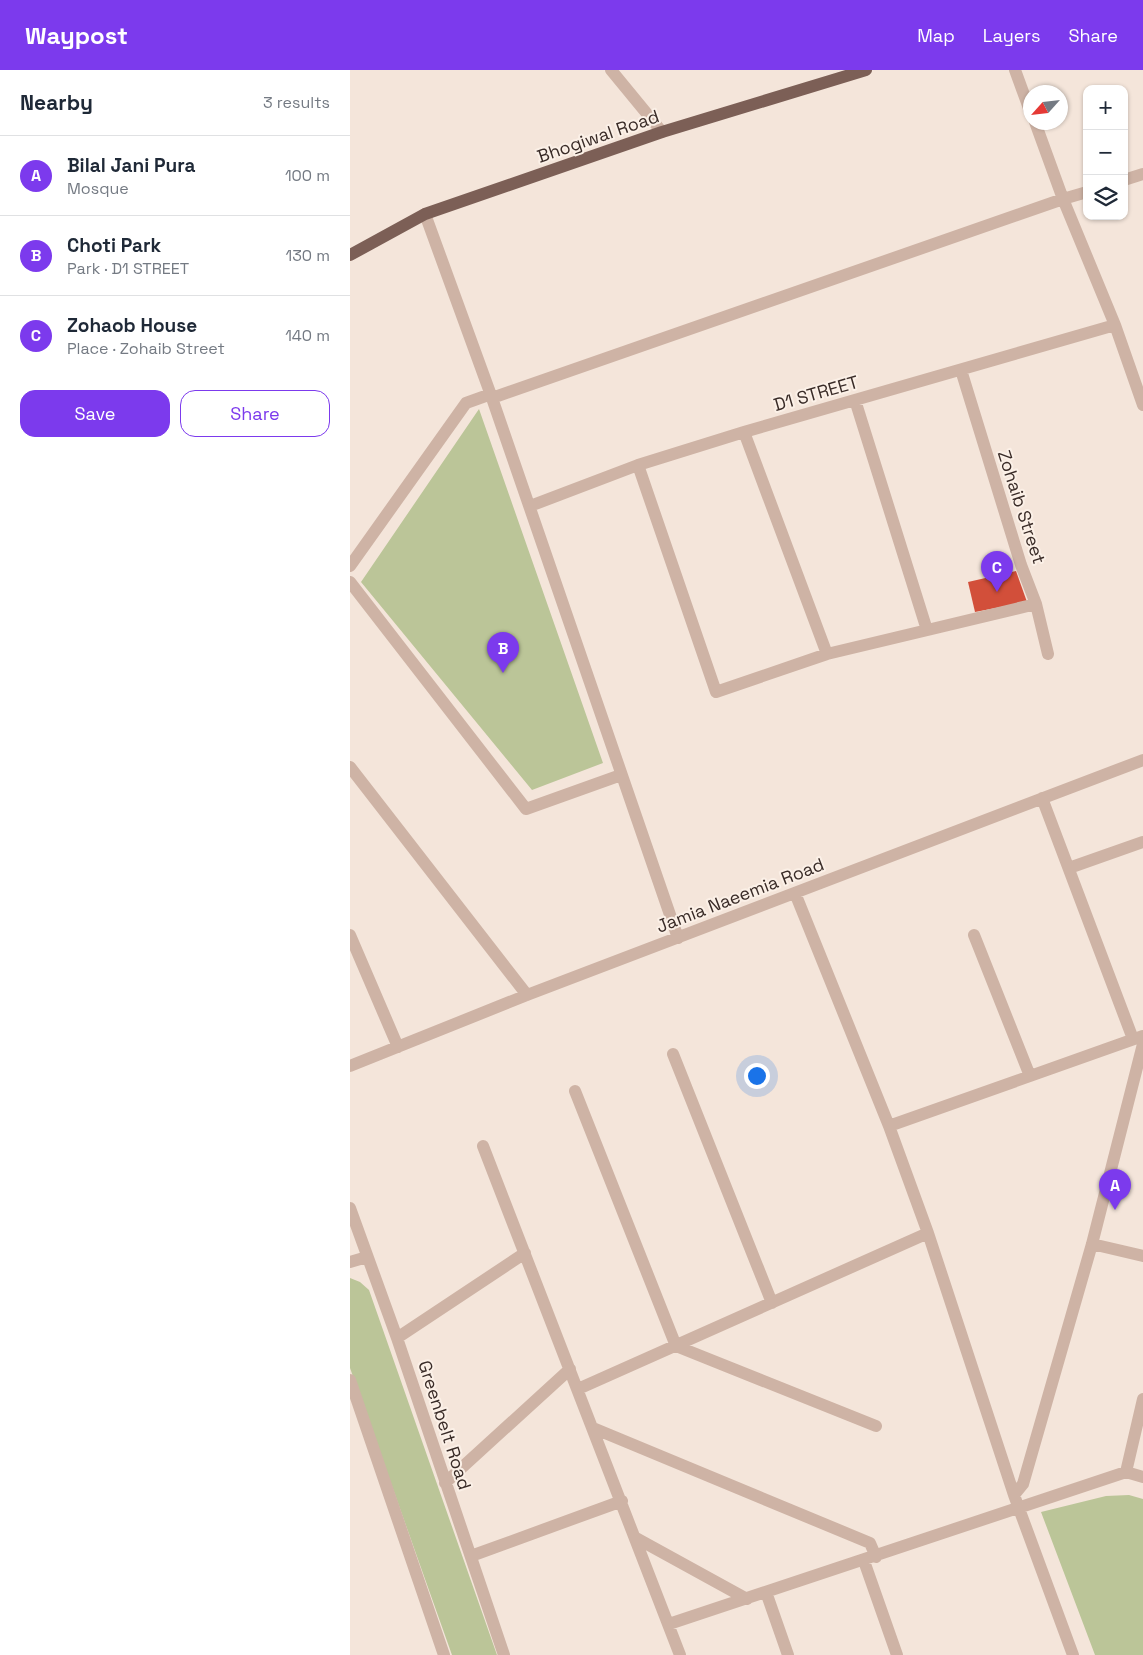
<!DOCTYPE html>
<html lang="en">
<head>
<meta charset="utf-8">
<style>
  :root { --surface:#fff; --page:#f6f6f7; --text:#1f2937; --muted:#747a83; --line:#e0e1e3; --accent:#7c3aed }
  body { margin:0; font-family:"Space Grotesk",sans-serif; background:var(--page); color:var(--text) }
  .controls { position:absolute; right:15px; top:15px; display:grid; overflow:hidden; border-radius:10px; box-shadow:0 1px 4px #0004 }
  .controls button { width:45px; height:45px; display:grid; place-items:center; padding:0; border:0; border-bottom:1px solid var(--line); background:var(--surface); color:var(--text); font:25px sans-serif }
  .compass { position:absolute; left:673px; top:15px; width:45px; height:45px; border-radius:50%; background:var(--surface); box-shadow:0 1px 4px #0004; rotate:243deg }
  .you { position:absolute; left:406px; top:1005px; width:18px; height:18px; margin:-12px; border:4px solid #fff; border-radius:50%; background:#1a73e8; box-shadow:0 0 0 8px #1a73e833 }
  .badge { display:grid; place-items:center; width:32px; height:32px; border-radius:50%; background:var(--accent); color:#fff; font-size:16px; font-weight:700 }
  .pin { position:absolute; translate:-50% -41px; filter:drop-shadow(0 1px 2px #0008) }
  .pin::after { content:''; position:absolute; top:26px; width:18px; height:15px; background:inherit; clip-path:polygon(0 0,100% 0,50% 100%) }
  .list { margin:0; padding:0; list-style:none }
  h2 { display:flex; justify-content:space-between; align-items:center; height:65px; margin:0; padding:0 20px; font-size:21px }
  h2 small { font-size:16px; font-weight:400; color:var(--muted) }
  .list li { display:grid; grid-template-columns:32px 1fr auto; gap:15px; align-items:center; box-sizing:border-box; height:80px; padding:0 20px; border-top:1px solid var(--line) }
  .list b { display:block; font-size:19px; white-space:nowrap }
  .list p { margin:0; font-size:16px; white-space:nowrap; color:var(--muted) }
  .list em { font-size:16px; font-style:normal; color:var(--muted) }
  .actions { display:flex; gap:10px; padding:15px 20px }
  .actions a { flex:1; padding:11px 0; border:1px solid var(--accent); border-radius:15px; text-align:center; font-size:18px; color:var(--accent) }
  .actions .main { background:var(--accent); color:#fff }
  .icon { flex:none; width:28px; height:28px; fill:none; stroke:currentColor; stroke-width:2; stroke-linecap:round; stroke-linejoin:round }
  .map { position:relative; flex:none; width:793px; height:1585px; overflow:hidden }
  header { display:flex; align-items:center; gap:30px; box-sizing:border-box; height:70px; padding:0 25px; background:var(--accent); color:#fff }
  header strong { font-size:24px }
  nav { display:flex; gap:28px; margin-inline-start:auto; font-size:18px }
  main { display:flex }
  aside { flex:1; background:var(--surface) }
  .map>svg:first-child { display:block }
</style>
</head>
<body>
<header>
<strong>Waypost</strong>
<nav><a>Map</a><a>Layers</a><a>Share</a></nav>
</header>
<main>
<aside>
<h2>Nearby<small>3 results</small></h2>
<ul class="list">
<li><span class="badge">A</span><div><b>Bilal Jani Pura</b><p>Mosque</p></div><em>100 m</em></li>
<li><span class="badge">B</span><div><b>Choti Park</b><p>Park · D1 STREET</p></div><em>130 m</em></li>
<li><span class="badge">C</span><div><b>Zohaob House</b><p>Place · Zohaib Street</p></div><em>140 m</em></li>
</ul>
<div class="actions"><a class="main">Save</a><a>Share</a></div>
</aside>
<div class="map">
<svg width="793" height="1585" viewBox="0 0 793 1585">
  <rect width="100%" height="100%" fill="#f4e5da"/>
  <path fill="#bbc598" d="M129,339L253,693L182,720L11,512Z
    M0,1208L10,1212L19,1220L147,1585H102L0,1298Z
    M779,1425L793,1429V1585H745L691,1442L756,1426Z"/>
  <path fill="#d24f3a" d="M666,501L677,532L625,542L618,512Z"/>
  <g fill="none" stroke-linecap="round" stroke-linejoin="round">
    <path stroke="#ceb3a5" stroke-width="12" d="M261,0L312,62
      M665,0L680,41
      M685,52L713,129L737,122
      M774,110L793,104
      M75,144L142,328L713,129L765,255L793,335
      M611,300L671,495L686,534L698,584
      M142,328L328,868
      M505,330L577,560
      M394,362L477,584
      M288,395L366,622L477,584L686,534
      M180,436L288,395L394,362L765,255
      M0,496L116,333L141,324
      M0,512L176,739L271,705
      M0,697L177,925
      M692,728L783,969
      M719,798L793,772
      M445,823L539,1056L578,1163L664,1425L723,1585
      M0,865L48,977
      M624,865L680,1006
      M323,984L422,1233
      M0,996L177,925L793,690
      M225,1021L326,1276L526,1356
      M539,1056L793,966
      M133,1076L330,1585
      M0,1138L47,1268L154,1585
      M742,1174L793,1186
      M0,1192L17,1187
      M47,1268L175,1183
      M0,1310L94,1585
      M228,1319L578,1163
      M243,1358L520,1473L526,1487
      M776,1402L793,1329
      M95,1413L220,1299
      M664,1425L673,1414L742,1174L793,974
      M286,1468L397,1529
      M121,1486L272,1431
      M514,1491L547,1585
      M416,1522L438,1585
      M319,1554L776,1402L793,1407"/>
    <path stroke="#7c5f56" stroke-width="12" d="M0,185L75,144L312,62L516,0"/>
  </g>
  <g text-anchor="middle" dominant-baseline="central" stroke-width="4" stroke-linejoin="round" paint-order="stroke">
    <g font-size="18" fill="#392b27" stroke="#fbf0e7">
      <text transform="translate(248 66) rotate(-19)">Bhogiwal Road</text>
      <text transform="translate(466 323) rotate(-16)">D1 STREET</text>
      <text transform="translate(672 437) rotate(72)">Zohaib Street</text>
      <text transform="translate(390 825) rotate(-21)">Jamia Naeemia Road</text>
      <text transform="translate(95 1355) rotate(72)">Greenbelt Road</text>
    </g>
  </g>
</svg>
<div class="controls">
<button>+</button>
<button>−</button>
<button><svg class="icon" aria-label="layers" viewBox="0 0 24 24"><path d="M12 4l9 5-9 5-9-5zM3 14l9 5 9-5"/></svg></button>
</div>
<svg class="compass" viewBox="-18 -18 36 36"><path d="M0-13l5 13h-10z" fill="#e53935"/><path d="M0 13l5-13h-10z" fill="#747a83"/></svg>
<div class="you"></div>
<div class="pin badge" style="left:765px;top:1140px">A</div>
<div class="pin badge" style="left:153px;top:603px">B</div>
<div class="pin badge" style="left:647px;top:522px">C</div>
</div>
</main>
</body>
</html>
